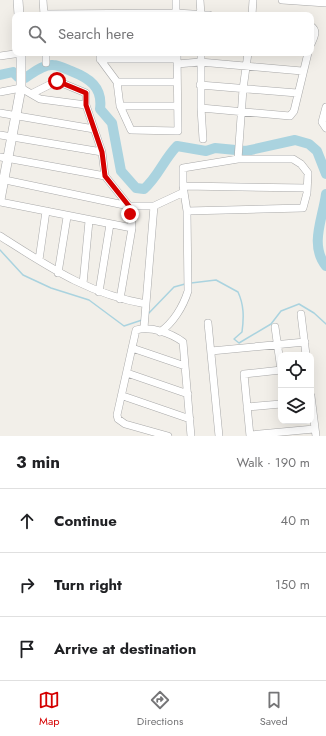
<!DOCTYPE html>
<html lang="en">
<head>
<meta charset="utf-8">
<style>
  :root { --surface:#fff; --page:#f2f2f2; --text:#202124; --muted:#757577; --line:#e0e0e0; --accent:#d40000 }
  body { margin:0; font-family:Jost,sans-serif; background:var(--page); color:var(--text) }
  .controls { position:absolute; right:12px; bottom:12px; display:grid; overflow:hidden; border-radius:8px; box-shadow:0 4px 16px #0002 }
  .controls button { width:36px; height:36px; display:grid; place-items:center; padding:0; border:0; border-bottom:1px solid var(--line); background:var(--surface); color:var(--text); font:20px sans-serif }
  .stop { position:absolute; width:12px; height:12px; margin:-9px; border:3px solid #d40000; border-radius:50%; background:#fff }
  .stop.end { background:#d40000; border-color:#fff; box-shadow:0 1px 4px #0008 }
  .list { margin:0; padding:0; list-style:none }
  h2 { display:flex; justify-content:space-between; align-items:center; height:52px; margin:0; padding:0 16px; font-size:17px }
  h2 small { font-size:13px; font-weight:400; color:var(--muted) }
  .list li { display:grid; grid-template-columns:26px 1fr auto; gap:12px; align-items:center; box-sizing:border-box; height:64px; padding:0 16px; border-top:1px solid var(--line) }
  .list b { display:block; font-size:15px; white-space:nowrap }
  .list em { font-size:13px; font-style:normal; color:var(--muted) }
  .icon { flex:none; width:22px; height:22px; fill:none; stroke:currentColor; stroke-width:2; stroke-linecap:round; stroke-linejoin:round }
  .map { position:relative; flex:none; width:326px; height:436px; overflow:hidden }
  .search { position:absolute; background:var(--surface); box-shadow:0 4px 16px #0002; left:12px; right:12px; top:12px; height:44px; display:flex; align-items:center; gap:10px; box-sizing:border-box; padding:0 14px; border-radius:8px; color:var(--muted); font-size:15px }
  .sheet { height:244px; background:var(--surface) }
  nav { display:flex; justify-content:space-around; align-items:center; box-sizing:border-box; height:56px; border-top:1px solid var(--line); background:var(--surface); font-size:11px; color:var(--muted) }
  nav a { display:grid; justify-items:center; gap:2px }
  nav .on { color:var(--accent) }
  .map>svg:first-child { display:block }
</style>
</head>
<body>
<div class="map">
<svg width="326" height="436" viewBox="0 0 326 436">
  <rect width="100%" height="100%" fill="#f2efe9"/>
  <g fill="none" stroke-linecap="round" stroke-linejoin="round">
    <path stroke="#aad3df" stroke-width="1.5" d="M0,250L23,275L51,288L89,300L124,326L142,320
      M191,283L216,280L238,292C244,305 244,317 242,332L234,339L239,343L271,324L281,311L299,304L314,313L326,324
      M147,315L174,287L185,284"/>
    <path stroke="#aad3df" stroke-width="10" d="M0,75L13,72L18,77L25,78C33,73 43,64 53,65C59,65 66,69 71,71C89,78 103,87 100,109L112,123L121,171L136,188L144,189C158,177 164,159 177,146L206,151L215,148L246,151L295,140L309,144L317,151L326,174
      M326,194C323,218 309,245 326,266"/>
    <g stroke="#a9a9a9" stroke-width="8">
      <path id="minor" d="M43,0L44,15
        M176,0V15
        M200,0L201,15
        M282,0L326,3
        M44,14L176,13L209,15
        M252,15L253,0
        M311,26C318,31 314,37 311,44
        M46,53V63
        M100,53V59L117,82L120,106L131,130L178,131L177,53
        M201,53V108L203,139
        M0,56L21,53
        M100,59H177
        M177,64L200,62L302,71
        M117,82H177
        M200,85L297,93
        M0,92L21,88L40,99L86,105
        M33,93L57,81L86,93V105L102,152L105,176L129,206L131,214L132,228L120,299
        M120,106H177
        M326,107L322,122L326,128
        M201,108L290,116L294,111L308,53
        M0,113L94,129
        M0,135L102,152
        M0,157L105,176
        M238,159L243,89L248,53
        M0,179L129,206H154L184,192
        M183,186L307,188
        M0,202L132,228
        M0,236C49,267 88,294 146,304
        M39,260L46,211
        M58,273L67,217
        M83,284L89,221
        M99,292L110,224
        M301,314L306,355
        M208,323L219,436
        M275,327L281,370
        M144,328L154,206
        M160,332C173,323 183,307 188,291L187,211L183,186V168L238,159H293L301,164L308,173L307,193L303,208L187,211
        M132,348L185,366
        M211,351L305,342
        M127,373L188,394
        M123,396L190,419
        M311,396L316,436
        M247,407L281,404
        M250,435L314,429
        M168,436L125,424L118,419L117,415L136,330C151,326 171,333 183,342L191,436
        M250,436L244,374L281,370"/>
    </g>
    <g stroke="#a9a9a9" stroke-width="10">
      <path id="tertiary" d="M18,0L19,15
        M0,200L21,88V53"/>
    </g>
    <use href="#minor" stroke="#fff" stroke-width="7"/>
    <use href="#tertiary" stroke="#fff" stroke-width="9"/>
  </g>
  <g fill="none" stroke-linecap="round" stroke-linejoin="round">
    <path stroke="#d40000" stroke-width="5" d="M57,81L86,93V105L102,152L105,176L129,206L130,214"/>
  </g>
</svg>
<div class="controls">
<button><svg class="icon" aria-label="locate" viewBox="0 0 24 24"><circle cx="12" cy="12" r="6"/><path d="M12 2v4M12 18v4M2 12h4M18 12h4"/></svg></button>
<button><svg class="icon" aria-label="layers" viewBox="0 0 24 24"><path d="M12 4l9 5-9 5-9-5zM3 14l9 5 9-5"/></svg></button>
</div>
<div class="stop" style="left:57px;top:81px"></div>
<div class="stop end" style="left:130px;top:214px"></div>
<div class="search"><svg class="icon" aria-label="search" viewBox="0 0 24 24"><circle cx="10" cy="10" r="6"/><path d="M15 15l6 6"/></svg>Search here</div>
</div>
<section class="sheet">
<h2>3 min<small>Walk · 190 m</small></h2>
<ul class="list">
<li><svg class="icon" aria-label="ahead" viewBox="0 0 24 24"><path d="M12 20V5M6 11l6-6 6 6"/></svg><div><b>Continue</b></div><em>40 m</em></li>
<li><svg class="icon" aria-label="right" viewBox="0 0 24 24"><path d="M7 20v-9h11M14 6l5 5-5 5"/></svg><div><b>Turn right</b></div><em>150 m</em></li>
<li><svg class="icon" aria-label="arrive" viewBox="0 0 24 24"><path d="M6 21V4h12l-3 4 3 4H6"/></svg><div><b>Arrive at destination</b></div></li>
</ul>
</section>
<nav>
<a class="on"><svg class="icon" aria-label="map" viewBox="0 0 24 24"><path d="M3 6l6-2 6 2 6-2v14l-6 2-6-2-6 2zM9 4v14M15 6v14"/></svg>Map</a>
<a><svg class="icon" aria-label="directions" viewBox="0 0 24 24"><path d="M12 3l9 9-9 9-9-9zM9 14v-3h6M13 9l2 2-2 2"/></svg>Directions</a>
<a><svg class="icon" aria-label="saved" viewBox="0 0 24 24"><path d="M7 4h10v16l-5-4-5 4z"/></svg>Saved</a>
</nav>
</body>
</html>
